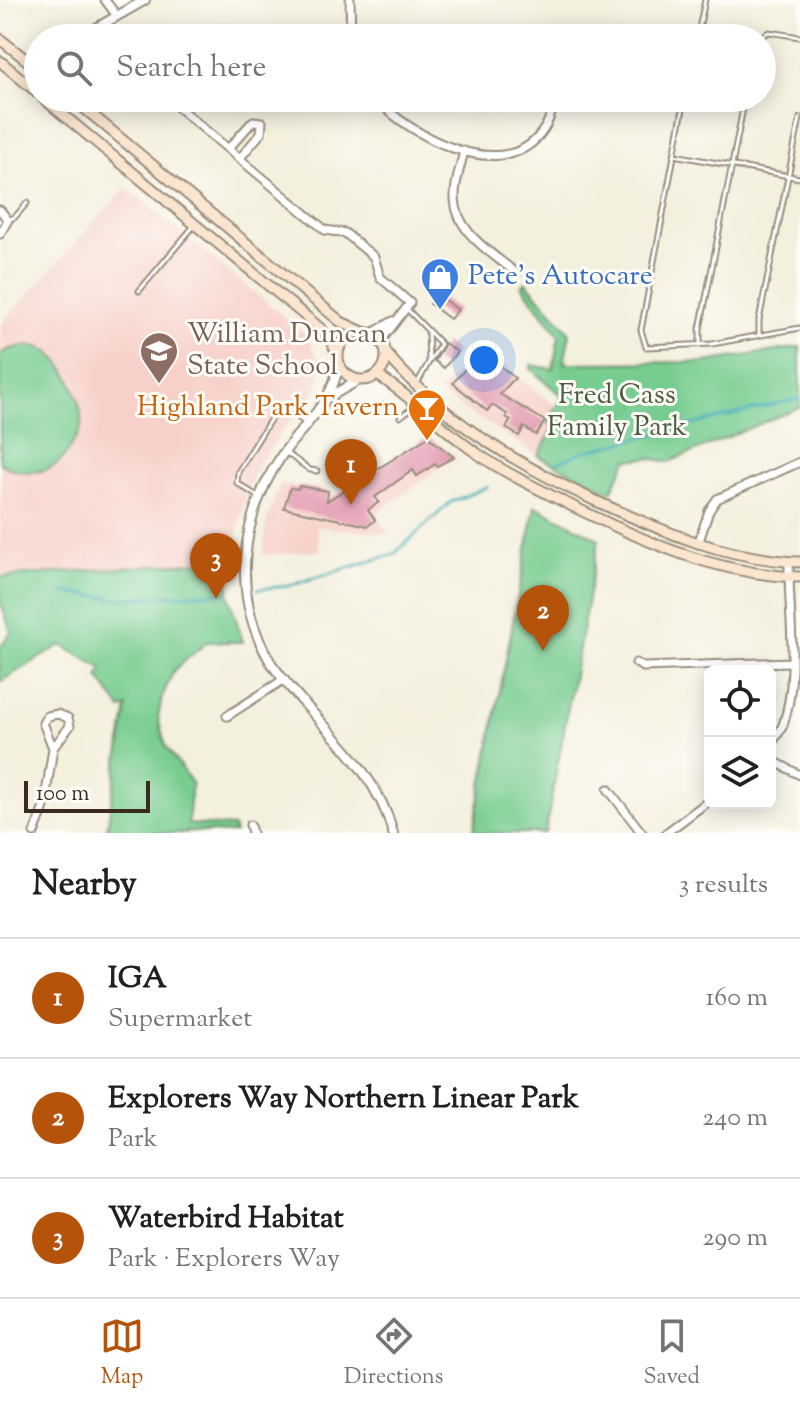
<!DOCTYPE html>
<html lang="en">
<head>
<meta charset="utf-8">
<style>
  :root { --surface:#fff; --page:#f6f6f6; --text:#202124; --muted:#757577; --line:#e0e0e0; --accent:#b45309 }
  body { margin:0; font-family:"Sorts Mill Goudy",serif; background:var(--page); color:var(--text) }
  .controls { position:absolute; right:24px; bottom:24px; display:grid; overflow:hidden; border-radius:12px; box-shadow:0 4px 20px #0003 }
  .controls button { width:72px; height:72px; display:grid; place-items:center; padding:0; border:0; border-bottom:2px solid var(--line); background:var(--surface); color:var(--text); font:40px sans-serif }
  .scale { position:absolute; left:24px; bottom:20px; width:126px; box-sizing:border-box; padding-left:8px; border:4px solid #3b2a1e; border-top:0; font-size:22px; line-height:28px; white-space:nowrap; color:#3b2a1e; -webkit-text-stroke:6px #fdfcf7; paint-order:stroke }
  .you { position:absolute; left:484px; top:360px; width:28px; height:28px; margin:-20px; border:6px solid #fff; border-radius:50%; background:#1a73e8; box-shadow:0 0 0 12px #1a73e833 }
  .badge { display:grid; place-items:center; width:52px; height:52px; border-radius:50%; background:var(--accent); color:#fff; font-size:26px; font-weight:700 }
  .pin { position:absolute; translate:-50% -66px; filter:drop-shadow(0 2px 4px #0008) }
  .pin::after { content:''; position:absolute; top:42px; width:28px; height:24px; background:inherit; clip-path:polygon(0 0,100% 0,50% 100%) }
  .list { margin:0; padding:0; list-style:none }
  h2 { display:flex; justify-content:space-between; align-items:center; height:104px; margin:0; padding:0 32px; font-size:34px }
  h2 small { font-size:26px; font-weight:400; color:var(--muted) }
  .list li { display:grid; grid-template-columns:52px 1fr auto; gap:24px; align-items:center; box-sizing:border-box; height:120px; padding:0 32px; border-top:2px solid var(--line) }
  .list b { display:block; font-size:30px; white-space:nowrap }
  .list p { margin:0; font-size:26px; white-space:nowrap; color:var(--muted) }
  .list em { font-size:26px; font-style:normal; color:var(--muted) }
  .icon { flex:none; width:44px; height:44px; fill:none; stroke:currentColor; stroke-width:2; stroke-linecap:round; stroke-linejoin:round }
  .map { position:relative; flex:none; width:800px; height:833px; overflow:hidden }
  .search { position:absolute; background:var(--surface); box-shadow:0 4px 20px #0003; left:24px; right:24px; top:24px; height:88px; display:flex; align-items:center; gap:20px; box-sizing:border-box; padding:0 28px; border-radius:44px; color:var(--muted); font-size:30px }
  .sheet { height:464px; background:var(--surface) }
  nav { display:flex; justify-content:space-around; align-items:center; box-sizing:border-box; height:112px; border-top:2px solid var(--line); background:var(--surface); font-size:22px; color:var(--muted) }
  nav a { display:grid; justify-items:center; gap:4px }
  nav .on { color:var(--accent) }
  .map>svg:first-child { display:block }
</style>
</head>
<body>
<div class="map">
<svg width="800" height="833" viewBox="0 0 800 833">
  <rect width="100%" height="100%" fill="#fdfcf7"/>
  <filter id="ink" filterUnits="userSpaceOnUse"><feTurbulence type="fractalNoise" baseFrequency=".0125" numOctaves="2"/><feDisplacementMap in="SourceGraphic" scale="16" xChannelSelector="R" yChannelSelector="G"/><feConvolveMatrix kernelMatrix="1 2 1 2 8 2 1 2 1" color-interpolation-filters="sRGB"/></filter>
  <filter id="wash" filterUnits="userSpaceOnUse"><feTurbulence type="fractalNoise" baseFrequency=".006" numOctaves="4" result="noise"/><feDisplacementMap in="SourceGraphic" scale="32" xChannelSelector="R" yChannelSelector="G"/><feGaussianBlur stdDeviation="1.8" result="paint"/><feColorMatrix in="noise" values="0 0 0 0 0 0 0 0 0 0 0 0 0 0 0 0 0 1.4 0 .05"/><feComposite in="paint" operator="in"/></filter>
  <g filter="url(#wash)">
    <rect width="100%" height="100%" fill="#f4f0de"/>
    <path fill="#f7d1c9" d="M126,187L306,335L320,361V378L315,393L285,427L259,464L246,495L231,560L0,577V325Z
      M477,346L557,407L547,422L554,426L538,456L439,393Z
      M428,436L455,457L376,514L389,534L317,527L320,551L263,555L266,521L280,484L338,495Z"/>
    <path fill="#77cc90" stroke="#597b57" stroke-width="2" d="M526,282L570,333L564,363L705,362L800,347V407L669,462L648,458L627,460L611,492L538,456L554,427L547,422L563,397L531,369V365L553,369L559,335L522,286Z
      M28,345C33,346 41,347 45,350C68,363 83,402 81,427C80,432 76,438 73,443C57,475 30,478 0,464V354L10,349Z
      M535,506L599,539L545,833H473Z
      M228,560L229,596L243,642H207L174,670L162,697L158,718L166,747L192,783L188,824L233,827L235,833L187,831L186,833H106L127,707L121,709L98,677L103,669L61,645L0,682V647L11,633L0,600V577Z"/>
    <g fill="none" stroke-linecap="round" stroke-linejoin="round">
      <path stroke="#38aab3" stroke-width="3" d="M557,463L582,452L800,398
        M258,589L288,586L394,554L451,502L487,487
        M61,592L119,599L225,592"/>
    </g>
    <g id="blocks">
      <path fill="#e295ad" d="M438,295L458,310L450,319L430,304Z
        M445,343L457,352L444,368L435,361Z
        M481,350L515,378L500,394L545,421L536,435L524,427L519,436L506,428L511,420L506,417L507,414L492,405L487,411L453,383Z
        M428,437L454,457L437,466L435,464L417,476L413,470L375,497L379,502L368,510L375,520L368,526L284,508L290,488L298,489L299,486L328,491L327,501Z"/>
    </g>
  </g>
  <g filter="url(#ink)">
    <use href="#blocks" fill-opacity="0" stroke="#988d7e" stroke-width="2"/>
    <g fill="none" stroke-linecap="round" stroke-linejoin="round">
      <g stroke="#988d7e" stroke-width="7">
        <path id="service" d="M697,38L705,0
          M758,38L769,32L800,37
          M685,98L641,330L646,347L712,344L800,328
          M674,155L800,178
          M8,220L15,217L27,203
          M139,291L193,227
          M406,308L441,344L429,362
          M759,334V320L800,118
          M700,345V329L745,98
          M417,384L429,362L428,331
          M400,417L414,407
          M285,452L310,470L317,471
          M257,496L237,483L238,472L275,412L291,411L305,423"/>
      </g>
      <g stroke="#988d7e" stroke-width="11">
        <path id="minor" d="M105,0L117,16
          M350,0L351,38
          M544,38L551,32L560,38
          M376,98C406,134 497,182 537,138C547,127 553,113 553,98
          M173,103L325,230L345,233L374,257L380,277L410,303L381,341
          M229,148L253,121L262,122L261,133L240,158
          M464,151C461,165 455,181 455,195C454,232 491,252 516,273
          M0,210L8,220L0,234
          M371,334L393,321
          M698,544L709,511L717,499L800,462
          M636,663L643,667L791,662
          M227,716L283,680
          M770,746C774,739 780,732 783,725C800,675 788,614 789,562
          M770,759L800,775
          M608,789L642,833
          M250,825L252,833
          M34,833L44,807L53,748L70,726L68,718L58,714L47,716L43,723L53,748
          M666,833L710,800"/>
      </g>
      <g stroke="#988d7e" stroke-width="12">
        <path id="tertiary" d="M79,38L145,0
          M339,363C332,405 305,422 282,455C239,519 231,596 271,663C311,720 375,763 393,833
          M329,397L359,380"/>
      </g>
      <g stroke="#988d7e" stroke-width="13">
        <path id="secondary" d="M0,39L38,69
          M0,61L38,93
          M43,98L321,329L331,340L338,356
          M72,98L341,322L363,332
          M338 356a24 24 0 1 1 48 0a24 24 0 1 1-48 0Z
          M386,353C444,422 517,464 598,502C664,532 726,559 800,562
          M377,375C413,397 442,430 478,454C508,475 541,490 574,507C646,542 718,575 800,577"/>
      </g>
      <use href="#service" stroke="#fff" stroke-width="3"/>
      <use href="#minor" stroke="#fff" stroke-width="7"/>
      <use href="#tertiary" stroke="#fff" stroke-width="8"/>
      <use href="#secondary" stroke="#fbe5cf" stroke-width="9"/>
    </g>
  </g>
  <defs>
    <g id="shop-pin" transform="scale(2)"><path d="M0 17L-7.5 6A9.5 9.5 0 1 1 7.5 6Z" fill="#3f7fe0" stroke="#fdfcf7"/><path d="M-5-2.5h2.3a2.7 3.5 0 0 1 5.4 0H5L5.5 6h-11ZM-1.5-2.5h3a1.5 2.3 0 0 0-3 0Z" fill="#fff"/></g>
    <g id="school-pin" transform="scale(2)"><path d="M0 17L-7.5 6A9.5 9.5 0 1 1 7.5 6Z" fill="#8d6e63" stroke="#fdfcf7"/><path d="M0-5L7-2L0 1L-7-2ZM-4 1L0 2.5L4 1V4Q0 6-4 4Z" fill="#fff"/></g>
    <g id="bar-pin" transform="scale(2)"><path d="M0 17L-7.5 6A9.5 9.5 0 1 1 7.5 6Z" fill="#e8710a" stroke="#fdfcf7"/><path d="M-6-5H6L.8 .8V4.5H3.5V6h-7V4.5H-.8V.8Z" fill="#fff"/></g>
  </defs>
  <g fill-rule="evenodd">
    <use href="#shop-pin" x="440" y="277"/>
    <use href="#school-pin" x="159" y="351"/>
    <use href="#bar-pin" x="427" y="408"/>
  </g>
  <g text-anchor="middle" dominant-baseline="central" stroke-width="6" stroke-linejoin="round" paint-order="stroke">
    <g font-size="28" fill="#366cbe" stroke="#fdfcf7" text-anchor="start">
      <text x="468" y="277">Pete's Autocare</text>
    </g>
    <g font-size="28" fill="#785e54" stroke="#fdfcf7" text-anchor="start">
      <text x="187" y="335">William Duncan<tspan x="187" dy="32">State School</tspan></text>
    </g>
    <g font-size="28" fill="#4d5b40" stroke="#fdfcf7">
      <text x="617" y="396">Fred Cass<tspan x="617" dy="32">Family Park</tspan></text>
    </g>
    <g font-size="28" fill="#c56008" stroke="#fdfcf7" text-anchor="end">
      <text x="399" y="408">Highland Park Tavern</text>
    </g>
  </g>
</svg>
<div class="controls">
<button><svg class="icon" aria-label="locate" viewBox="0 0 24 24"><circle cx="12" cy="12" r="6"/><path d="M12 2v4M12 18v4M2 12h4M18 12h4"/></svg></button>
<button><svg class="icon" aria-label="layers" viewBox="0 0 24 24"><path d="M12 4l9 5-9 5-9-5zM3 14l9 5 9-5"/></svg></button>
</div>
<div class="scale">100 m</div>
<div class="you"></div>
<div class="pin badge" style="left:351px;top:505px">1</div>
<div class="pin badge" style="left:543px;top:651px">2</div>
<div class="pin badge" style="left:216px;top:599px">3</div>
<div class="search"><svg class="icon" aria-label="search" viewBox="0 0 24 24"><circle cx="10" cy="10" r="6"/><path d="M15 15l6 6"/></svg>Search here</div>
</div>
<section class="sheet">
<h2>Nearby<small>3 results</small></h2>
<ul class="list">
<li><span class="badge">1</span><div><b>IGA</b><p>Supermarket</p></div><em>160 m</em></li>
<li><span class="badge">2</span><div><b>Explorers Way Northern Linear Park</b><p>Park</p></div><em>240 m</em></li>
<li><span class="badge">3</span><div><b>Waterbird Habitat</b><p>Park · Explorers Way</p></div><em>290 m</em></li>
</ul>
</section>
<nav>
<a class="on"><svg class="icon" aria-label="map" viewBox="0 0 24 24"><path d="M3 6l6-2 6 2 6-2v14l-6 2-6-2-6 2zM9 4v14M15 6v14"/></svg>Map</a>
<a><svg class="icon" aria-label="directions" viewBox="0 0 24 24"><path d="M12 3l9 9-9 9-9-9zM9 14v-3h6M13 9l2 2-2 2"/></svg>Directions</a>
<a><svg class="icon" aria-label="saved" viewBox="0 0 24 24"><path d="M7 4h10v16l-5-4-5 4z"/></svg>Saved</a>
</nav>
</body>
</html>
